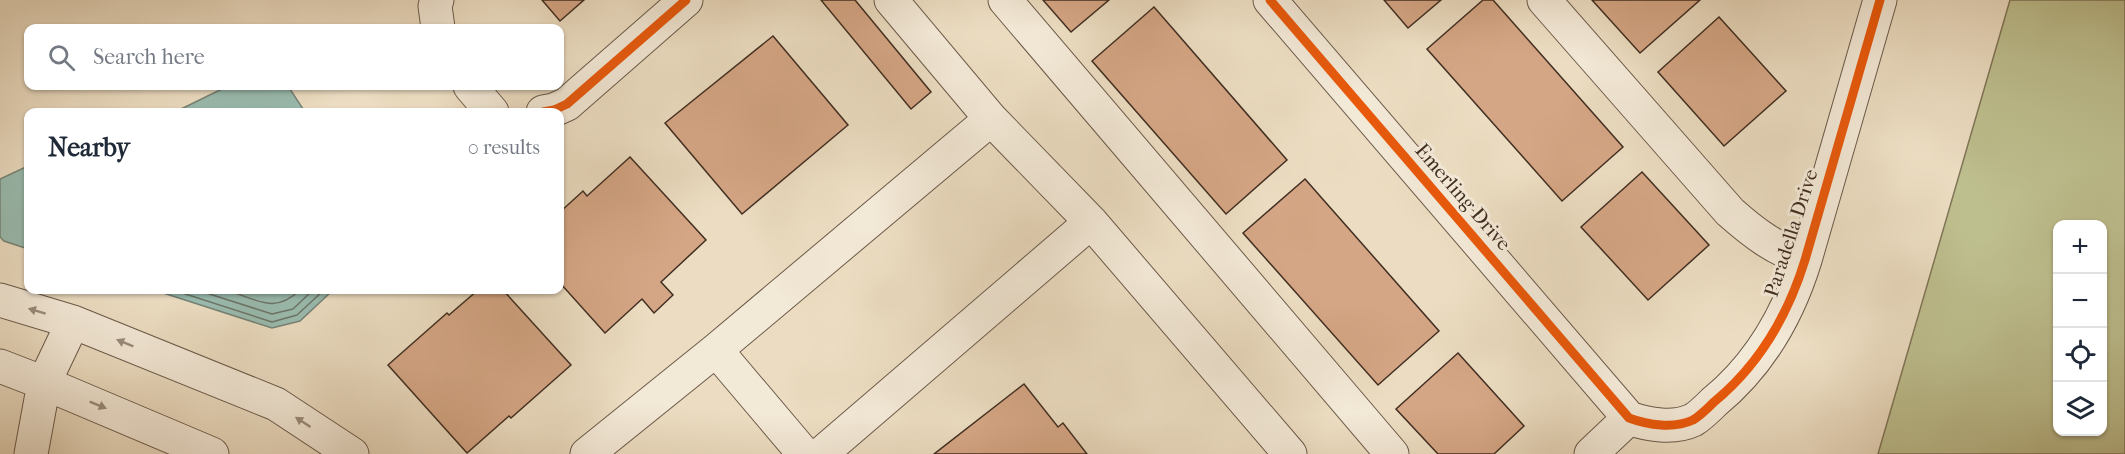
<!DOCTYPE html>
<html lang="en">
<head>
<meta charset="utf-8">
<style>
  :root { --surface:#fff; --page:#f2f2f3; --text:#1f2937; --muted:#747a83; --line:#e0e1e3 }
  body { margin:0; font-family:"IM FELL French Canon",serif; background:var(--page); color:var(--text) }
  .controls { position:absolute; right:18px; bottom:18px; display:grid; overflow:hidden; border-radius:12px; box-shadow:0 2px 4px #0004 }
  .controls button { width:54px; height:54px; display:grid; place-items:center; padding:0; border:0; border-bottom:2px solid var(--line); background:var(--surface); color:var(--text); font:30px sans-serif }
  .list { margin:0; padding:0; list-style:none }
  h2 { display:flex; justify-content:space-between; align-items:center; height:78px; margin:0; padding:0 24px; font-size:26px }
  h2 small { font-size:20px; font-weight:400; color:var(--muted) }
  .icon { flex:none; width:33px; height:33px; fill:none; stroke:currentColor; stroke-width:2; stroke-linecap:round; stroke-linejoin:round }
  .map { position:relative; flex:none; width:2125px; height:454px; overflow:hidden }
  .search { position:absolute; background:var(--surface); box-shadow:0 2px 4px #0004; left:24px; top:24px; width:540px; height:66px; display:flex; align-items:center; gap:15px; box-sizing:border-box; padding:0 21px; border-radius:12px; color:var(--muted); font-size:22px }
  .panel { position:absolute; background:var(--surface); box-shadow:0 2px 4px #0004; left:24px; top:108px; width:540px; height:186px; border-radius:12px }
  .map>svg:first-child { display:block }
</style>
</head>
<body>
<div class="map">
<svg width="2125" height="454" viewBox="0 0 2125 454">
  <rect width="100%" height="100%" fill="#ecddc2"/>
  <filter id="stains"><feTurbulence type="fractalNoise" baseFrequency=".00333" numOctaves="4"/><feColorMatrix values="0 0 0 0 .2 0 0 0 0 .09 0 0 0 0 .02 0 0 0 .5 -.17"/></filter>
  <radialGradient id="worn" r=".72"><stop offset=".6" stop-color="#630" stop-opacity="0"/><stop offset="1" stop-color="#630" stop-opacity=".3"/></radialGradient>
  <path fill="#bebf8f" stroke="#807658" stroke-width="1.5" fill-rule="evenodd" d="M2010,0H2125V454H1878ZM2058,225H2102V432H2058Z"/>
  <path fill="#99bcb0" stroke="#768377" stroke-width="1.5" d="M228,86H288L305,112H175Z
    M28,166V249L4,241L0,237V179Z
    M154,290H153H333L300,321L272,328Z"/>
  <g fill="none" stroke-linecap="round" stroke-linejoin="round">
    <path stroke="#6d7569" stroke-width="1.5" d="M173,290L272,322L297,315L324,290
      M197,290L272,314L293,309L313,290
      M226,290C257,299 274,315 300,290"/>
  </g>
  <path fill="#d5a685" stroke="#412e22" stroke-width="1.5" d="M542,0H584L560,21Z
    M821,0H855L931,92L911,109Z
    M1043,0H1109L1071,32Z
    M1384,0H1441L1408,28Z
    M1483,0H1493L1623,147L1562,201L1427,49Z
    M1592,0H1700L1640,53Z
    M1154,7L1287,160L1226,214L1092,61Z
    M1719,17L1786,91L1724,146L1658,72Z
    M773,36L848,125L742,214L665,123Z
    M630,157L706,240L661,282L673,295L654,313L642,299L605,333L560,283V212L583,191L587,196Z
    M1642,172L1709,245L1648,300L1581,227Z
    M1305,179L1439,331L1378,385L1243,233Z
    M478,290H503L571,365L511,418L509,416L467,453L388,365L447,313L449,315Z
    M1458,353L1524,426L1494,454H1438L1396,409Z
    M1024,384L1058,427L1063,423L1087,454H934Z"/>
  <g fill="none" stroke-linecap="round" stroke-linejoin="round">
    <g stroke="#6c5a4a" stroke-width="35">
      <path id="minor" d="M437,0L435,6L438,28
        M891,0L991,119L1091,222L1290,454
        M1005,0L1392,454
        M1270,0L1629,418
        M1544,0L1730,212C1756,235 1773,247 1805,260
        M470,86L492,112
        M543,112L554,110L567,104L686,0
        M0,300L73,322L276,404L352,454
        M716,350L804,454
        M0,366L44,383L212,454
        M1629,418C1648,425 1674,429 1693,420C1700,416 1708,408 1714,402C1759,365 1788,315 1805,260L1880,0
        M31,454L44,383L73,322
        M587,454L716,350L991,119
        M821,454L1091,222
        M1591,454L1629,418"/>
    </g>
    <use href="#minor" stroke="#f3e9d7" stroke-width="33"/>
    <g stroke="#f3e9d7" stroke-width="13">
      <path id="cycleway" d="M1270,0L1629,418C1648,425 1674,429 1693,420C1700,416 1708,408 1714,402C1759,365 1788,315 1805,260L1880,0
        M543,112L554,110L567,104L686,0"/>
    </g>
    <use href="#cycleway" stroke="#e8590c" stroke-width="9"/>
  </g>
  <defs><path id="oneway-solid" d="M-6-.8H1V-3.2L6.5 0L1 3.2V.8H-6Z" transform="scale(1.5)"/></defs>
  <g fill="#9a8c7c">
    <use href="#oneway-solid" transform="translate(37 311) rotate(-163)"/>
    <use href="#oneway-solid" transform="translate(125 343) rotate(-158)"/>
    <use href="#oneway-solid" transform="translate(98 405) rotate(22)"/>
    <use href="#oneway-solid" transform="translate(303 422) rotate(-147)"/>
  </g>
  <g text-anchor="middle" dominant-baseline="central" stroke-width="6" stroke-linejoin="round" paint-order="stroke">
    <g font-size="20" fill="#412e22" stroke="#f3e9d7">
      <text transform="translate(1463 197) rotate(49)">Emerling Drive</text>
      <text transform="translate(1791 233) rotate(-72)">Paradella Drive</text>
    </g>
  </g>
  <rect width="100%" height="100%" filter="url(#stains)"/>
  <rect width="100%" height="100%" fill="url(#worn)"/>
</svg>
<div class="controls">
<button>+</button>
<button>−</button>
<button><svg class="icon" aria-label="locate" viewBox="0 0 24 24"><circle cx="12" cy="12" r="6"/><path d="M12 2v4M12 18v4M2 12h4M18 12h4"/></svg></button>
<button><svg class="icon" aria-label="layers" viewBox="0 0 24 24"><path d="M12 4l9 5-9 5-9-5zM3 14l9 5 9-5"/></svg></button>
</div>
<div class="search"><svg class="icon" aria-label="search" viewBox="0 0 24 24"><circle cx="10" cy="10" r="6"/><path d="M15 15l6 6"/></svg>Search here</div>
<section class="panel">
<h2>Nearby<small>0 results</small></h2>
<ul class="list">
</ul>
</section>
</div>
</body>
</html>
